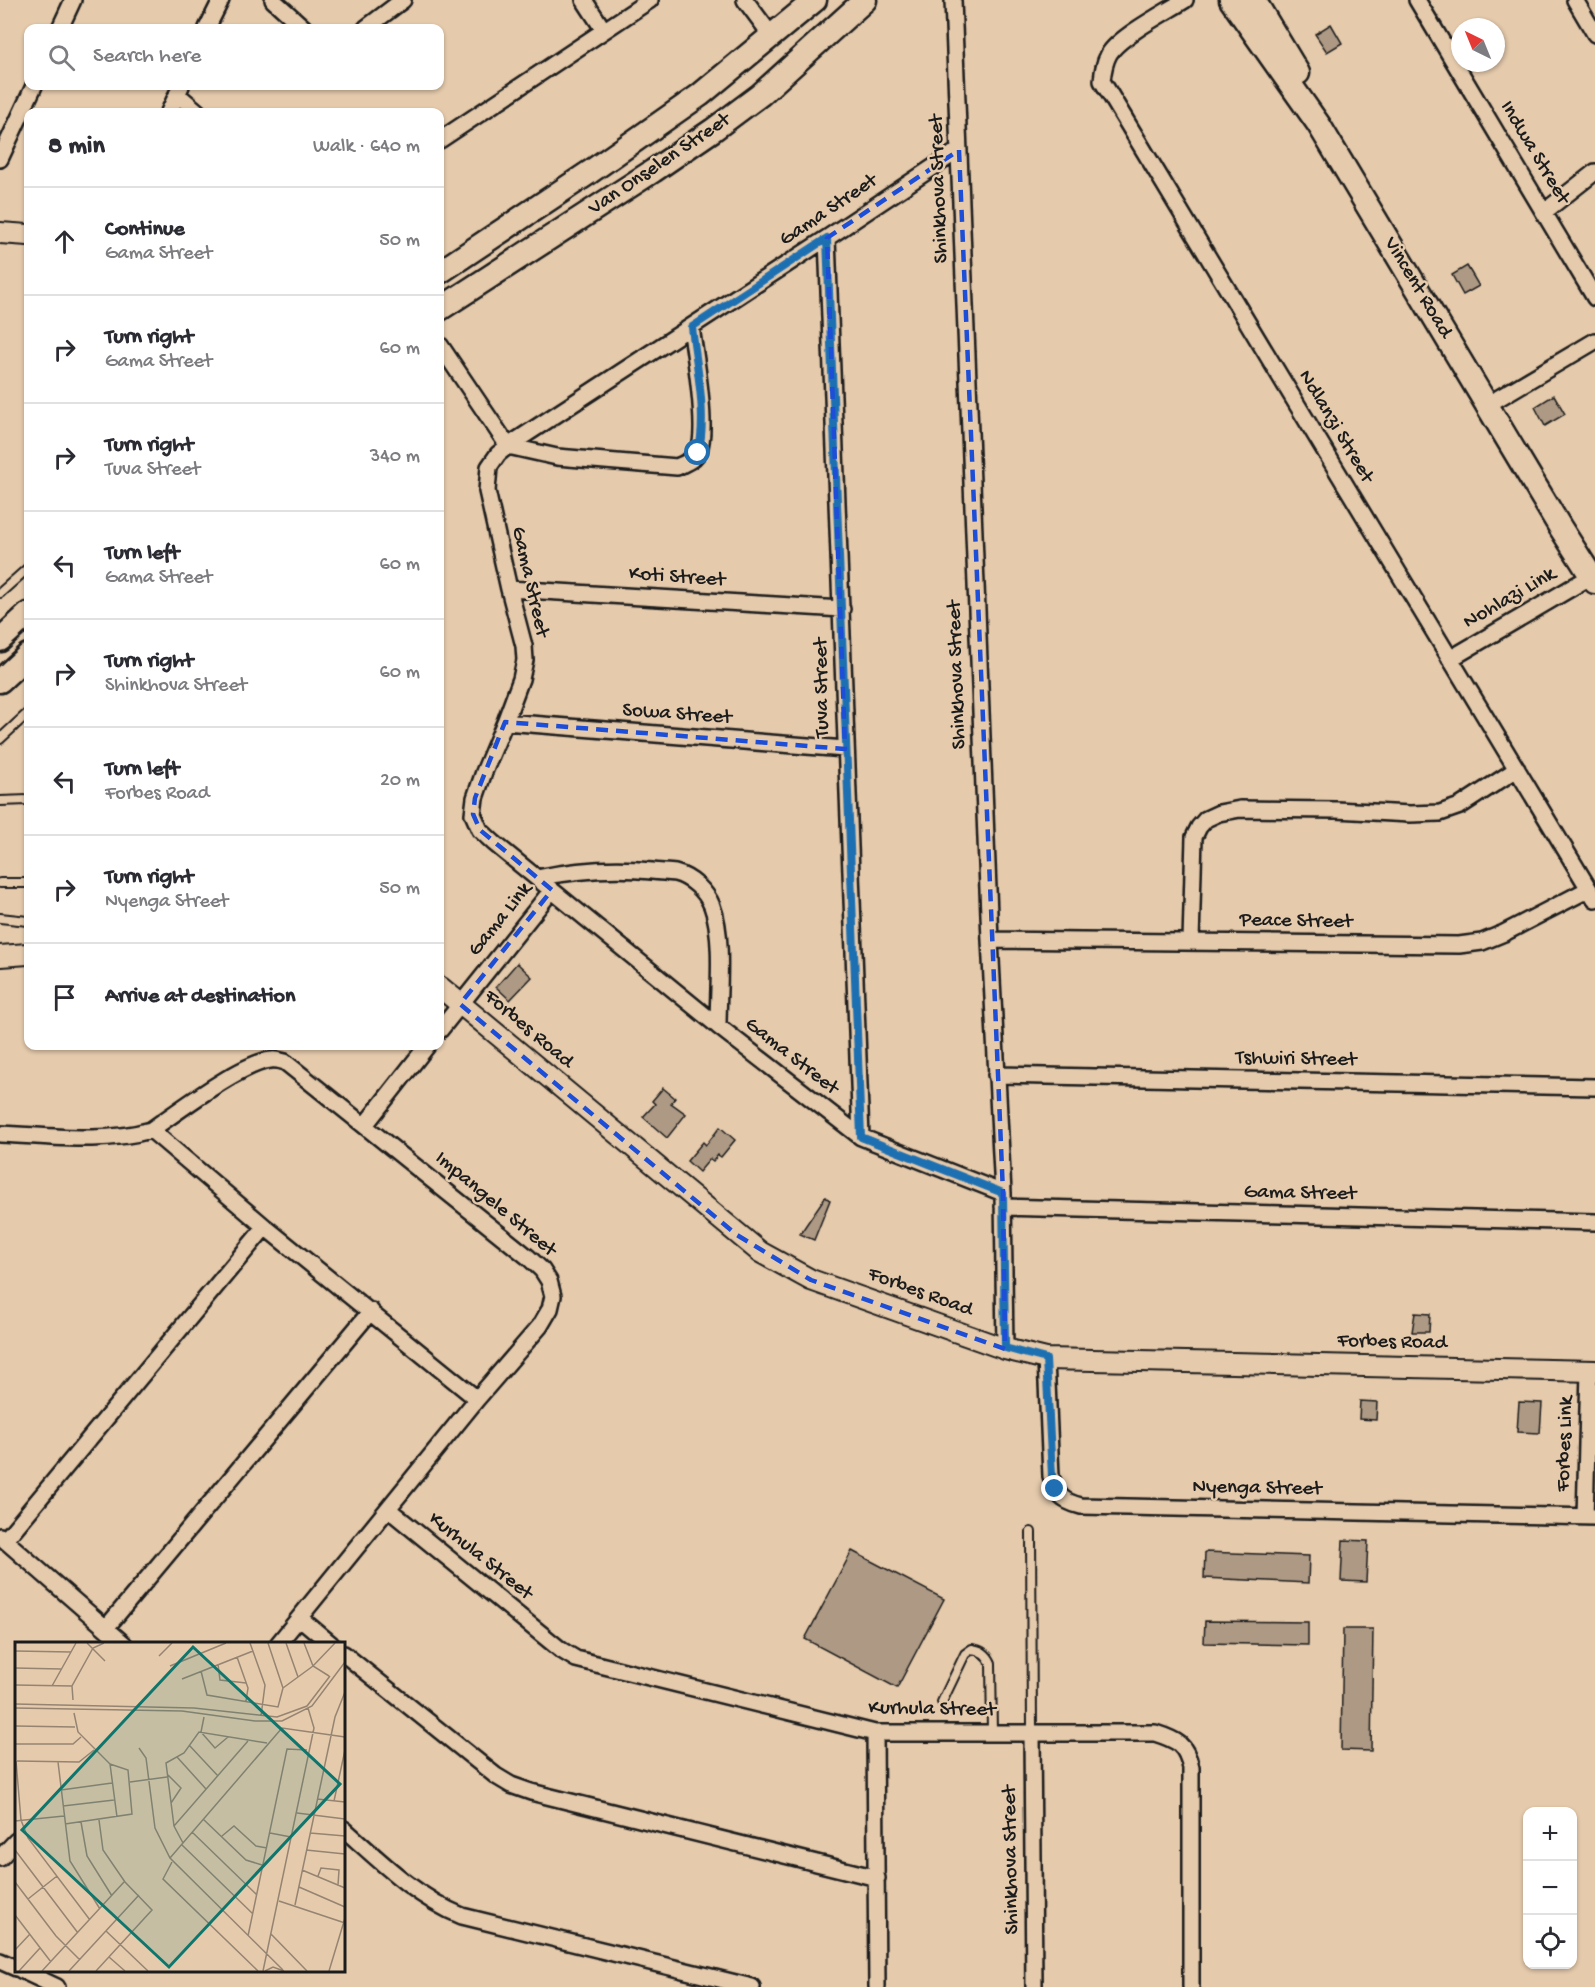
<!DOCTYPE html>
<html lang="en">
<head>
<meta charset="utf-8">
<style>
  :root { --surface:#fff; --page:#f2f2f3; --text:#2b2b33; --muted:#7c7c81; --line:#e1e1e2 }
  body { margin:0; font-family:"Gochi Hand",sans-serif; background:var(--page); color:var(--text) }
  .controls { position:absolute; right:18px; bottom:18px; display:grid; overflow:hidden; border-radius:12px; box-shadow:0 2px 4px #0004 }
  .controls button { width:54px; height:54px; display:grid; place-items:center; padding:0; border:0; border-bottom:2px solid var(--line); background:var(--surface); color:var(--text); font:30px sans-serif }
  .compass { position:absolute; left:1451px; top:18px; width:54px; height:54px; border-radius:50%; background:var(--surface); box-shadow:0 2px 4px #0004; rotate:317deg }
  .stop { position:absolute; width:18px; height:18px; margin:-14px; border:4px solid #1f6fb2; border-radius:50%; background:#fff }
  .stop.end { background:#1f6fb2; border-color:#fff; box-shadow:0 2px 6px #0008 }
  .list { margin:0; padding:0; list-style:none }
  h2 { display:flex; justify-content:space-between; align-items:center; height:78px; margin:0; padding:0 24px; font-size:26px }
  h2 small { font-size:20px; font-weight:400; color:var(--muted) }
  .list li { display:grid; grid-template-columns:39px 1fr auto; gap:18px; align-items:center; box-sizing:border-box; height:108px; padding:0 24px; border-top:2px solid var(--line) }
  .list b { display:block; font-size:22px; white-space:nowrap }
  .list p { margin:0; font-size:20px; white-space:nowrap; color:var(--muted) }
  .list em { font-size:20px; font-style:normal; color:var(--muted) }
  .icon { flex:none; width:33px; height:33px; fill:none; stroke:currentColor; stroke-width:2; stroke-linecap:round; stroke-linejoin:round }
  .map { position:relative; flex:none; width:1595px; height:1987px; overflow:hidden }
  .search { position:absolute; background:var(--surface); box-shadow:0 2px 4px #0004; left:24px; top:24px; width:420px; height:66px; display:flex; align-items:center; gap:15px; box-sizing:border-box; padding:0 21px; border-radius:12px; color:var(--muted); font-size:22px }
  .panel { position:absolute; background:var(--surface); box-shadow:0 2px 4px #0004; left:24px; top:108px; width:420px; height:942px; border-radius:12px }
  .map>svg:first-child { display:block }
</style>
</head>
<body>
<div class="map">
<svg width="1595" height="1987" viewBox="0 0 1595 1987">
  <rect width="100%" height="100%" fill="#e5caac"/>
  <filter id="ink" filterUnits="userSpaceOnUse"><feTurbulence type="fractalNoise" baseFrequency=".0167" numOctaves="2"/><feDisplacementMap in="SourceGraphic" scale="12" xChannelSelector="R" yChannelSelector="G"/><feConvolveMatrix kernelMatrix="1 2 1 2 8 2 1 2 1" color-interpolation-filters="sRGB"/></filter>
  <g filter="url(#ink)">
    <path fill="#ad9984" stroke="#1c1c1c" stroke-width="1.5" d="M1331,24L1342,43L1327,52L1315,34Z
      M1467,266L1479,286L1463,295L1452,275Z
      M1554,395L1565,414L1545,426L1535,407Z
      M517,963L532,977L510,1000L496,987Z
      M663,1088L675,1098L671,1103L686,1114L667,1138L643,1117L655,1104L652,1101Z
      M720,1127L735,1140L721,1157L718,1155L713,1161L710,1159L699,1172L687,1161L703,1142L706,1145Z
      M825,1197L830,1200L814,1240L800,1234Z
      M1415,1313L1430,1314L1429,1332H1412Z
      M1360,1401L1377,1402L1376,1420L1359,1419Z
      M1519,1402L1542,1403L1540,1433L1517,1432Z
      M1343,1540L1368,1541L1366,1582L1341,1581Z
      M852,1551L944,1599L897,1688L805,1639Z
      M1205,1552L1309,1556L1308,1583L1204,1578Z
      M1205,1621L1308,1622V1645L1204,1643Z
      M1343,1629H1373L1371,1751L1341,1750Z"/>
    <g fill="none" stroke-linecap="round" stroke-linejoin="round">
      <g stroke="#1c1c1c" stroke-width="12">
        <path id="service" d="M0,593L28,568
          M0,739L28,713
          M0,801L28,800
          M0,883H28
          M0,918L28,921
          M1031,1532L1032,1732
          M942,1702L965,1654L972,1649C981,1650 987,1654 991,1663L992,1733"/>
      </g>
      <g stroke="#1c1c1c" stroke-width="20">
        <path id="minor" d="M273,0L304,28
          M584,0L603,29
          M745,0L771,35
          M953,0L990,940L1003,1193L1005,1349
          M1185,0C1166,12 1120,36 1109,54C1104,63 1103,71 1102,81L1595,899
          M1417,0L1595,298
          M1575,0L1595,34
          M60,28L73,0
          M207,28L221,0
          M366,28L403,0
          M177,94L198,112
          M169,112L181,86
          M440,140L650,0
          M959,150L827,238L508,446L498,454L489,467L487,491L509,589L524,646L525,660L521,679L505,722L484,772L475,798L473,814L480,830L494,843L718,1026L861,1137L1003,1193
          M0,159L34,86
          M1544,212L1595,172
          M827,238L861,1137
          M440,345L508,446L557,457L677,467C685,463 695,460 699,450C708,428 695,354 691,327
          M1487,405L1595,341
          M509,589L842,609
          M1450,659L1595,574
          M505,722L845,749
          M537,878C575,870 613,867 652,871C660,872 668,872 675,873C691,877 706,891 712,906C724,937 718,992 718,1026
          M990,940L1459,945L1482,942L1504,933L1589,889
          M1191,941L1194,837L1199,827L1206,819L1219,813L1240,809L1336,810L1410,814L1440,813L1460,806L1517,769
          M440,1030L552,890
          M996,1075L1595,1087
          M365,1125L427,1046
          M151,1130L265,1227L477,1399
          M0,1134C50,1136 102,1144 151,1130C177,1112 243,1062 271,1060C276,1059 281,1061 285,1062L528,1257L542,1270L549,1281L553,1296L550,1309L540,1326L477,1399L278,1644
          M1003,1207L1595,1222
          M1046,1359L1051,1476C1057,1495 1061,1501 1081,1506L1595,1517
          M388,1509L561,1650L576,1659L875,1733H1155C1177,1740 1186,1744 1191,1768V1987
          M1585,1517L1589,1371
          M0,1536L124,1644
          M5,1540L265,1227
          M300,1618L331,1644
          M106,1628L371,1311
          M344,1654L496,1776L511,1785L531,1792L877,1878
          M1032,1732L1034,1987
          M875,1733L877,1987
          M344,1829C380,1861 416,1897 462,1916L752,1987
          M0,1858L16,1841
          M0,1961L16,1968
          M21,1970L57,1987"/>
      </g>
      <g stroke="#1c1c1c" stroke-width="24">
        <path id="tertiary" d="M0,233L28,235
          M0,956L28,954
          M440,987L760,1252L811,1280L1005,1349L1046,1359L1595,1371"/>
      </g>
      <g stroke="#1c1c1c" stroke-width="27">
        <path id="secondary" d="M1231,0L1319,125L1560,527L1595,582
          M1254,0L1298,73
          M440,272L590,172L700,95L815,0
          M440,309L653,171L713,130L760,95L865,0
          M0,640L28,614
          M0,681L28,655"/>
      </g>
      <use href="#service" stroke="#e5caac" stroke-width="8"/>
      <use href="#minor" stroke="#e5caac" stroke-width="15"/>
      <use href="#tertiary" stroke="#e5caac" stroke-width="20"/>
      <use href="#secondary" stroke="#e5caac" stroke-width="22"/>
    </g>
  </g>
  <g fill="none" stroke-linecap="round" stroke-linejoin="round" filter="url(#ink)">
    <path stroke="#1f6fb2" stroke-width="8" d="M698,453C708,416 696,365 692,327L827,238L861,1137L1003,1193L1005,1348L1046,1359L1052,1476L1055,1489"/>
  </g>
  <path fill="none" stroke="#1d4ed8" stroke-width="4.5" stroke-dasharray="12 8" stroke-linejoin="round" d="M959,150L1003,1193L1005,1349L811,1280L737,1235L460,1004L552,890L480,830L473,814L475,798L505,722L845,749L827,238Z"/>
  <g text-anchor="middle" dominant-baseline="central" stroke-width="5" stroke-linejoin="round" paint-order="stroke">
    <g font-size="21" fill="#1c1c1c" stroke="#e5caac">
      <text transform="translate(1534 153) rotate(59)">Indwa Street</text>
      <text transform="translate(660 165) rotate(-34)">Van Onselen Street</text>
      <text transform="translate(940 189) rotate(-92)">Shinkhova Street</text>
      <text transform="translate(829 211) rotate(-34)">Gama Street</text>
      <text transform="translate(1417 288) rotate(59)">Vincent Road</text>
      <text transform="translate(1335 427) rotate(59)">Ndlanzi Street</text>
      <text transform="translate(677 578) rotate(4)">Koti Street</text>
      <text transform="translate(529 582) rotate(77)">Gama Street</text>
      <text transform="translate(1510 599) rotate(-30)">Nohlazi Link</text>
      <text transform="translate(958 675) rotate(-92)">Shinkhova Street</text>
      <text transform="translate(823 688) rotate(-91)">Tuva Street</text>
      <text transform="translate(677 715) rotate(4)">Sowa Street</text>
      <text transform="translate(501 920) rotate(-51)">Gama Link</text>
      <text transform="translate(1296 922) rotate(1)">Peace Street</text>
      <text transform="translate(528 1030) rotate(40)">Forbes Road</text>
      <text transform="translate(791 1057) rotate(38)">Gama Street</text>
      <text transform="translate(1296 1060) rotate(1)">Tshwiri Street</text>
      <text transform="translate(1300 1194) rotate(1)">Gama Street</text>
      <text transform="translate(495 1205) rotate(40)">Impangele Street</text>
      <text transform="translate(920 1293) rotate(20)">Forbes Road</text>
      <text transform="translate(1392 1343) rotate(1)">Forbes Road</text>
      <text transform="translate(1566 1444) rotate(-88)">Forbes Link</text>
      <text transform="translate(1257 1489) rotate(1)">Nyenga Street</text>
      <text transform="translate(480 1557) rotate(39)">Kurhula Street</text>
      <text transform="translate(932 1710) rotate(1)">Kurhula Street</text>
      <text transform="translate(1012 1860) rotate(-91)">Shinkhova Street</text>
    </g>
  </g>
  <g transform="translate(15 1642)">
    <rect width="330" height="330" fill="#e5caac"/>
    <path fill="none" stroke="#958472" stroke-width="1.5" d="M72,1L90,19M235,1L250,43L246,74M271,1L283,35M289,1L298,24L314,34M0,9L56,10M144,14L157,1M222,15L233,46L231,59M203,22L205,38L231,41M155,24L211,1M0,26L46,27M186,29L192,53L263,65L268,46L253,1M167,37L238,9M0,43L57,44M37,44L61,1M268,46L298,24L320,1M58,58L57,44L78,6L89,1M0,62L179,66L262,75L292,64L315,34M0,66L167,69L240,79H267L297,64L330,20M59,71L63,90L95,122L102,175M189,75L186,90L200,106L213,95M0,84L60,85M0,102H58L66,95M174,103L203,134M124,106L131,116L140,186L155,216L268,328M162,115L191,147M1,119L6,178L13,196L75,278M2,119L64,120L79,108M43,120L55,219L85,267M152,132L166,146L156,161M115,140L152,135M46,148L97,141M302,157L330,160M319,159L330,108M48,164L99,158M282,171L330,177M188,177L231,218L247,223M0,179L49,174M66,180L72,214L97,254M50,182L117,172L113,128L95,122M159,184L233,99M177,190L242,253M255,191L276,195M295,191L330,194M207,194L219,184L241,204L252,206M168,201L159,184L151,121L169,111L184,90L252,101M167,203L238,272M0,208L63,291M291,208L330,212M155,216L267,86L330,95M157,220L148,237L243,329M287,228L330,246M303,234L306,226L324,228L323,243M0,240L41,294L65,318M284,245L330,265M13,257L42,234M264,259L330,281M280,263L320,75L330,50M0,273L36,320M91,289L133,329M256,292L292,329M233,294L272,107L292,108M0,308L15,292M94,315L110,329M4,329L25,306M27,329L109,240M54,329L124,253M81,329L137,268L110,240L88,208L84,178M248,329L299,86L293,66M250,329L258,325L269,329M314,329L330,276"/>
    <path fill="#0f766e" fill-opacity="0.15" stroke="#0f766e" stroke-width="3" d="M178,5L325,142L154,325L7,188Z"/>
    <rect width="330" height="330" fill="none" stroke="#1c1c1c" stroke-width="3"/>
  </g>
</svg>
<div class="controls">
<button>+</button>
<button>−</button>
<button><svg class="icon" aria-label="locate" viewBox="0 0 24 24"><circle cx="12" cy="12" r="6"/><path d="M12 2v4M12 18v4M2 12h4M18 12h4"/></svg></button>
</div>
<svg class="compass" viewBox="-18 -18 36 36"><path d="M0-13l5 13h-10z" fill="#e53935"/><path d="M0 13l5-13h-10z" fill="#7c7c81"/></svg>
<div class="stop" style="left:698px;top:453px"></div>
<div class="stop end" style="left:1055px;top:1489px"></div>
<div class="search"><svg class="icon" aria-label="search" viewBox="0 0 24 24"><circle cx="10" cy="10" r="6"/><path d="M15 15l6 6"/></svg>Search here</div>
<section class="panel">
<h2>8 min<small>Walk · 640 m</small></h2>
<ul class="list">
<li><svg class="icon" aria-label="ahead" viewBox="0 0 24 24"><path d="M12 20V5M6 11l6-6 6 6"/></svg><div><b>Continue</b><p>Gama Street</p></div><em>50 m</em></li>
<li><svg class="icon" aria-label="right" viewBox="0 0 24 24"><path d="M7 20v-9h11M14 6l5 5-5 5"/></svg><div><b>Turn right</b><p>Gama Street</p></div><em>60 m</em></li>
<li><svg class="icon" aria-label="right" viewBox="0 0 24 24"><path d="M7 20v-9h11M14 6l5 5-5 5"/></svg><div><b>Turn right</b><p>Tuva Street</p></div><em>340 m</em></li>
<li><svg class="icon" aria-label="left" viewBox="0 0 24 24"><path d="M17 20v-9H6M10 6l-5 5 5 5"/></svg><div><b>Turn left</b><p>Gama Street</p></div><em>60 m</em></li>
<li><svg class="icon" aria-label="right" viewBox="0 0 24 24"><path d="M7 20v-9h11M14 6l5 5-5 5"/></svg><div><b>Turn right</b><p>Shinkhova Street</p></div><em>60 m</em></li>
<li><svg class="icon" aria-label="left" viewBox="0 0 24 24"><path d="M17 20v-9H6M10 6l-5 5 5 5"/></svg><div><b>Turn left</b><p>Forbes Road</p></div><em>20 m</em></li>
<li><svg class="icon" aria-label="right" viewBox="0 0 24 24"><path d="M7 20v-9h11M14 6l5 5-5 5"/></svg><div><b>Turn right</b><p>Nyenga Street</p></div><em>50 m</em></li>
<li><svg class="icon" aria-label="arrive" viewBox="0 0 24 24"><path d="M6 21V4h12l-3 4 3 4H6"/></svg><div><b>Arrive at destination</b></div></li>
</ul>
</section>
</div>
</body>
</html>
